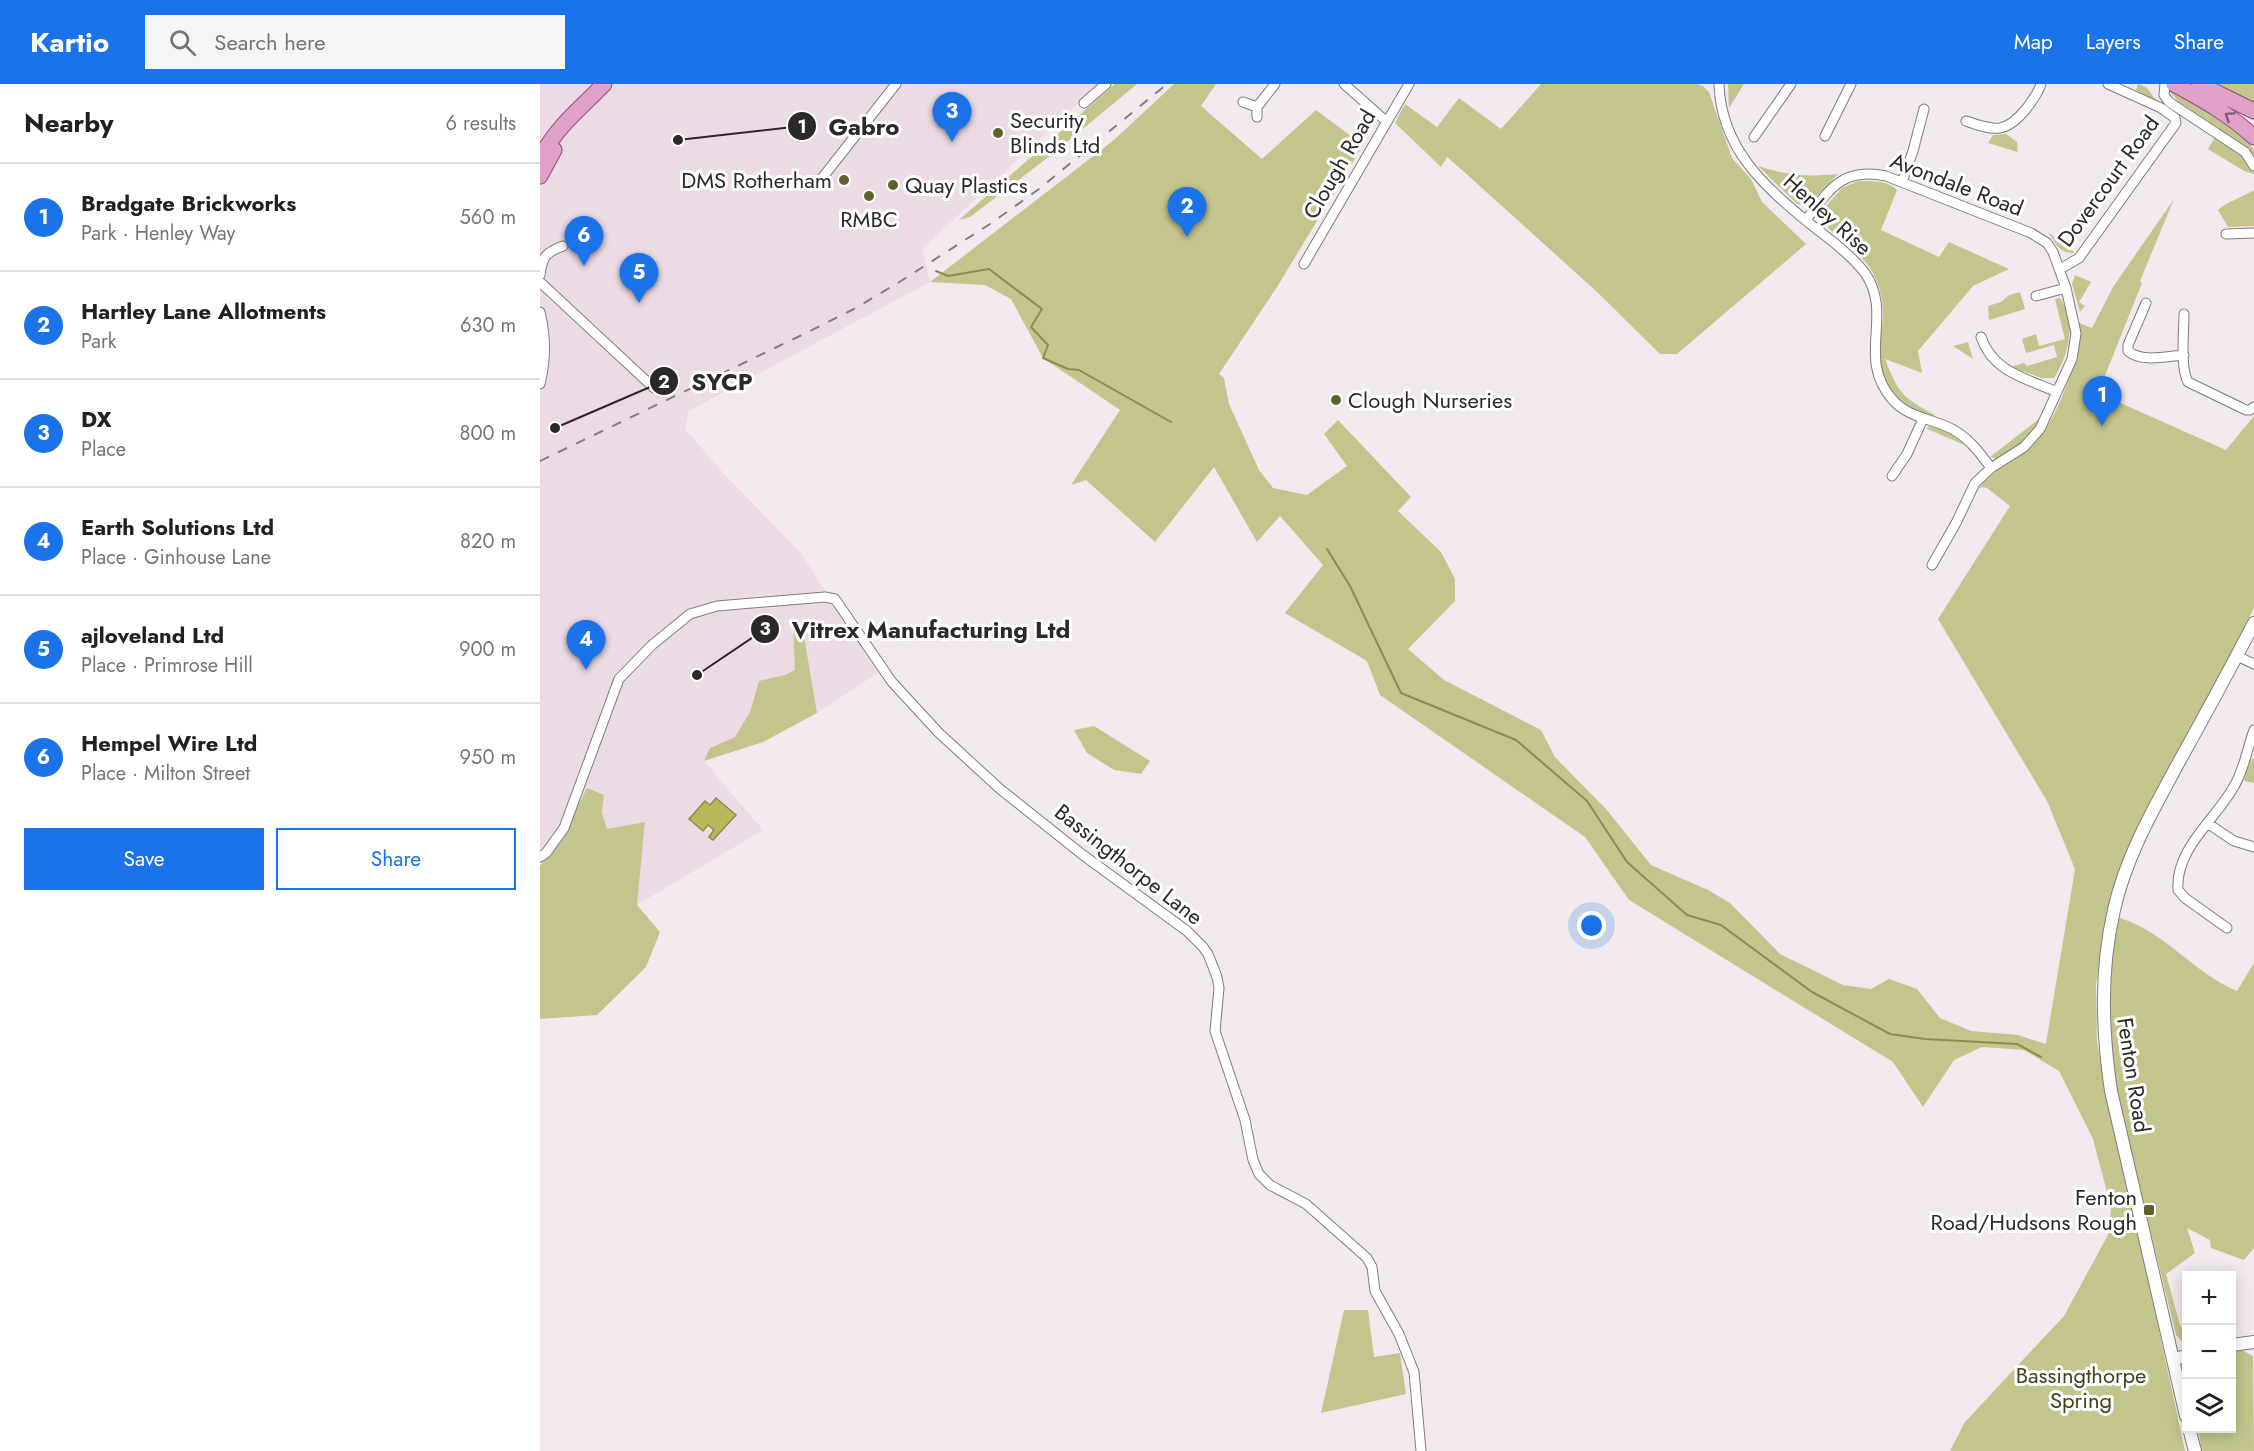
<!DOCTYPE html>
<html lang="en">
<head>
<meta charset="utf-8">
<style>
  :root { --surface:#fff; --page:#f6f6f6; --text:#202124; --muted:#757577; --line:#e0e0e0; --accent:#1a73e8 }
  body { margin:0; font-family:Jost,sans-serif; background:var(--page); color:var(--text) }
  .controls { position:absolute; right:18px; bottom:18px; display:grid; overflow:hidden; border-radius:0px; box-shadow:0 3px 15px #0003 }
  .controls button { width:54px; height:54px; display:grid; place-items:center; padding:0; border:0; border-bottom:2px solid var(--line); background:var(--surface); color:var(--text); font:30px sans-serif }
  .you { position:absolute; left:1052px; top:842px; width:21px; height:21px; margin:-15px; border:4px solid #fff; border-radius:50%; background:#1a73e8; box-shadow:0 0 0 9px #1a73e833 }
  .badge { display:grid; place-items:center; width:39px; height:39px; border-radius:50%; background:var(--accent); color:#fff; font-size:20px; font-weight:700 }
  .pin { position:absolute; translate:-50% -50px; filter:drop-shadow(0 2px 3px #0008) }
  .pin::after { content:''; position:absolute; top:32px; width:21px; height:18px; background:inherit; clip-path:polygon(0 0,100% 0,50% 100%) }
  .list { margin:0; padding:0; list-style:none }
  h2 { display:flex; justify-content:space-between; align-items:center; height:78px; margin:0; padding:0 24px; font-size:26px }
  h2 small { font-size:20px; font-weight:400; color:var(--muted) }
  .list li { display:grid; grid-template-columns:39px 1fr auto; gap:18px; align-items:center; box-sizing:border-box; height:108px; padding:0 24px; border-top:2px solid var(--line) }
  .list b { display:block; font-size:22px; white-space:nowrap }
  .list p { margin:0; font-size:20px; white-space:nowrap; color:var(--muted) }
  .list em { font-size:20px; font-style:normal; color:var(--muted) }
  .actions { display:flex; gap:12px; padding:18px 24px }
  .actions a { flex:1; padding:14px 0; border:2px solid var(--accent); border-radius:0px; text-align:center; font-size:21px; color:var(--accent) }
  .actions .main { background:var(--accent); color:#fff }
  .icon { flex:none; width:33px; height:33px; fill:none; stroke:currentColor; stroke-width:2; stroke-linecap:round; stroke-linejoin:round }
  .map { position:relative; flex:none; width:1714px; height:1367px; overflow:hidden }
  header { display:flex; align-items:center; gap:36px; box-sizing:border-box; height:84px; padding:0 30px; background:var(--accent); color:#fff }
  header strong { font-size:28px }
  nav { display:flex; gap:33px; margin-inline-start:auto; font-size:21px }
  .search { width:420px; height:54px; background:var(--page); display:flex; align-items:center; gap:15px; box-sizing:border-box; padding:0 21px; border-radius:0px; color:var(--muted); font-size:22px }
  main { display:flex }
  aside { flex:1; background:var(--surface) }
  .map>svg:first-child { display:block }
</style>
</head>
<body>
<header>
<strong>Kartio</strong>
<div class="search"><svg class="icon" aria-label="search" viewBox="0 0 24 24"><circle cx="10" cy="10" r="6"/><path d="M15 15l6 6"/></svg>Search here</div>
<nav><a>Map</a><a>Layers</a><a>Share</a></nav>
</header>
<main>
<aside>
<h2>Nearby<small>6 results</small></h2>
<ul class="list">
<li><span class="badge">1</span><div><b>Bradgate Brickworks</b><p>Park · Henley Way</p></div><em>560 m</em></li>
<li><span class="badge">2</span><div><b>Hartley Lane Allotments</b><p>Park</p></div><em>630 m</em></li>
<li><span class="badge">3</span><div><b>DX</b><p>Place</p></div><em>800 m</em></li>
<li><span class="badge">4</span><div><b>Earth Solutions Ltd</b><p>Place · Ginhouse Lane</p></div><em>820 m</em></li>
<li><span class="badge">5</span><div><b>ajloveland Ltd</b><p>Place · Primrose Hill</p></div><em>900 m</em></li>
<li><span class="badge">6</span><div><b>Hempel Wire Ltd</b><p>Place · Milton Street</p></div><em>950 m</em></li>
</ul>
<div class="actions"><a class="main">Save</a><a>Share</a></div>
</aside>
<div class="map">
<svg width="1714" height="1367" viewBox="0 0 1714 1367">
  <rect width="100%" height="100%" fill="#f2e9ee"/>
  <path fill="#ecdbe5" d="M0,0H559L382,165L390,198L149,327L145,345L186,392L261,469L338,589L277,629L262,541L253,542L255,586L245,591L219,597L210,628L195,653L170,664L164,677L223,746L97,821L105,738L67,745L62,728L64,711L23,752L0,782Z"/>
  <path fill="#c3c58d" d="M575,0H597L515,68L430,133L419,136Z
    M634,0H676L661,22L722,75L776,26L823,61L737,203L679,290L684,294L689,320L719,386L733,404L767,411L807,382L784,350L798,336L871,413L858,427L901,468L915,495V517L868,565L904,596L1001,646L1015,673L1066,725L1111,781L1168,806L1190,819L1240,870L1303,901L1331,905L1349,895L1377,905L1400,934L1431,947L1478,951L1506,960L1535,785L1507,717L1398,535L1470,422L1447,404L1441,403L1437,406C1451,387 1471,380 1488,366C1516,342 1540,275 1539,239L1552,244L1573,203L1634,115L1600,197L1602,199L1558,309L1686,366L1714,332V523L1699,556L1610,717L1585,771L1570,815L1556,900L1557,959L1645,1367H1410L1425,1338L1524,1232L1569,1149L1571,1123L1553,1055L1519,987L1484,966L1442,963L1414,976L1383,1023L1353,978L1089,816L1045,753L840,611L827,577L745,529L783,481L740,432L717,458L674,383L615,458L546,396L531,401L580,326L503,274L471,215L445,201L390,198L574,56Z
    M1001,0H1156L1163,2L1169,8L1192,74L1211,95L1222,118L1266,160L1137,270H1120L1056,207L922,86L907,73L901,83L855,39L865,20L897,43L919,14L961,45Z
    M1188,0H1204L1189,24Z
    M1598,0L1606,3L1619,20L1596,6Z
    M1674,0H1714V18L1700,14Z
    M1627,5C1648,16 1708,44 1714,67C1714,73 1714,83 1714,90L1704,87L1668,65L1680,45L1639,18Z
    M1466,50L1477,58L1478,68L1448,59L1453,51Z
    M1218,82C1250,92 1264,93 1298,90L1270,119L1264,121L1257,120Z
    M1318,97C1332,97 1347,96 1357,106L1341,146L1399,173L1409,158L1469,185L1433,202L1378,267L1382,289L1345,275C1358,309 1363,314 1395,331L1392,335C1359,323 1334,294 1338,257C1339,249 1343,242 1343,234C1344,220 1340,202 1333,189C1321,168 1298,153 1280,137L1279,130L1302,104Z
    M1714,106V142L1688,143L1678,126C1686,118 1703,113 1714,106Z
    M1507,147L1535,169C1519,170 1516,159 1507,147Z
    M1535,191L1551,198L1539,218L1545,222L1540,228L1532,200Z
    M1480,208L1485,225L1449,236L1448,222L1461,218L1469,211Z
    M1520,214C1537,238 1529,271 1514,294H1502L1471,283L1484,279L1487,282L1517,273L1514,261L1486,269L1482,255L1496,250L1499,262L1525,255L1515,215Z
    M1428,258L1433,275L1413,262Z
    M1500,334C1493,353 1474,365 1457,375L1450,373Z
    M1388,342L1405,346L1427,362L1387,345Z
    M262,540L277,629L223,658L164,677L170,664L195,653L210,628L219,597L245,591L255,586L253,542Z
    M554,642L610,677L601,690L574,686L547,669L534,646Z
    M1714,674V699L1704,697L1711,676Z
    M47,704L64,711L62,728L67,745L105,738L97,821L120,848L106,883L57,931L0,935V782L23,752Z
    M1577,833C1625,847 1652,888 1697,907L1714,879V1164L1704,1176L1671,1164L1670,1156L1647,1144L1655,1169L1626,1190L1640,1241L1646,1249V1262L1636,1251L1572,991L1568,888Z
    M804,1226H828L834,1273L860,1269L866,1310L781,1329Z
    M1702,1266L1713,1272L1714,1367H1662L1658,1345L1692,1344V1268Z"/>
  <path fill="#b8b859" stroke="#8e8d4b" stroke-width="1.5" d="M176,714L196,731L173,756L169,753L174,746L168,741L163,747L149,735L165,717L170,721Z"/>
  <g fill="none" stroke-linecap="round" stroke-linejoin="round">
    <path stroke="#8e8d4b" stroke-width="2" d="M396,187L408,192L449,185L502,225L491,243L508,261L503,274L528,285L539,286L631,338
      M787,465L810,502L861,609L976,656L1047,717L1087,778L1147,831L1181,841L1272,908L1350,950L1385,955L1477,960L1501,973"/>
    <g stroke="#837b80" stroke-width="11">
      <path id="minor" d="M804,0L847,38
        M1179,0C1181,65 1226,105 1274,143C1292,157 1311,171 1325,189C1354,231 1316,274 1352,315C1368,334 1391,334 1412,345C1429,354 1440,369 1451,384
        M1625,0L1624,11L1629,18L1705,68L1714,82
        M703,18L717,23V33
        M544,19L566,0
        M717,23L735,0
        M1426,37C1454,47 1466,50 1486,25C1492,17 1498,10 1501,0
        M1285,52L1311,0
        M1214,53L1251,0
        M279,98L356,0
        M1362,98L1373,67L1384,25
        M1266,136C1290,105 1302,83 1346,92L1491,149L1507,159L1513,168L1526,204L1536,249L1532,275L1500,345L1484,363L1451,384L1435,399L1416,439L1392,481
        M1686,150L1714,149
        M764,180L869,0
        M1520,185L1539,174L1636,39L1635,34L1621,24L1568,0
        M0,191C2,173 6,168 23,162
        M0,198L114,304
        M1496,212L1526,204
        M1606,219L1588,261V267C1602,279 1627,272 1644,271
        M0,228C6,252 6,276 0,300
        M1644,230C1644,247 1640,284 1648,298L1706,326H1710L1714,323
        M1441,253C1453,288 1485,294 1517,308
        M1352,392L1367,370L1383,335
        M1697,572L1714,580
        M1667,739L1694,757L1714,763
        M0,773L6,769L24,744L79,595L112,561L150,530L177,522L285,513L295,515L352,598L399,649L460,705L543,771L647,847L663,863L668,870L677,893L679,904L675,947L705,1036L713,1076L719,1090L730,1101L766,1120L827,1174L832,1183L835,1207L859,1250L874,1288L881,1367
        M1687,844L1645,814L1638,806C1635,765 1675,736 1693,704C1704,687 1707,665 1714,646"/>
    </g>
    <g stroke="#837b80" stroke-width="14">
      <path id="tertiary" d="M1692,1261L1714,1258
        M1634,1275L1646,1272
        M1646,1332L1571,1007C1562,946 1560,887 1574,826C1586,772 1614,724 1640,676C1665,631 1690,585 1714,539
        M1649,1344L1655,1367"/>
    </g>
    <g stroke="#934d7b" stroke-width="17">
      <path id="primary" d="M1634,0C1662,15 1690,31 1714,53
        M1659,0L1714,27
        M0,74C19,40 38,27 64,0
        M0,92L14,66"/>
    </g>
    <use href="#minor" stroke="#fff" stroke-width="9"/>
    <use href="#tertiary" stroke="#fff" stroke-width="12"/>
    <use href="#primary" stroke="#e0a0ca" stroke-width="15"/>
    <path stroke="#837e81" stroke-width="2" stroke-dasharray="10 10" stroke-linecap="butt" d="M0,377L266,249L314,225L361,197L450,140L499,105L627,0"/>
  </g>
  <defs><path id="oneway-chevron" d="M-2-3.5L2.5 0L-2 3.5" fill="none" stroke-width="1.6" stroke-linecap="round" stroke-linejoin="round" transform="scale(1.5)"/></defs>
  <use stroke="#7c5e72" href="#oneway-chevron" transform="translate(1689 32) rotate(-146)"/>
  <g fill="#60602d" stroke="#fff" stroke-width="2">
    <circle cx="458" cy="49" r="6"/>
    <circle cx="304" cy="96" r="6"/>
    <circle cx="353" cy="101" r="6"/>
    <circle cx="329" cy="112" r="6"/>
    <circle cx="796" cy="316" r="6"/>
    <rect x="1603" y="1120" width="12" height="12" rx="3"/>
  </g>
  <g text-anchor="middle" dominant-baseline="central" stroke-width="6" stroke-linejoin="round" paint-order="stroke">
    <g font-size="22" fill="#2b282a" stroke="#fff" text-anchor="start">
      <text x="470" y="36">Security<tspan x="470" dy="25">Blinds Ltd</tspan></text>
      <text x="292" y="96" text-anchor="end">DMS Rotherham</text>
      <text x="365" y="101">Quay Plastics</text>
      <text x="329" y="135" text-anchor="middle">RMBC</text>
      <text x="808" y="316">Clough Nurseries</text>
      <text x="1597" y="1113" text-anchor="end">Fenton<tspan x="1597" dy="25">Road/Hudsons Rough</tspan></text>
    </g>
    <g font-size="22" fill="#2b282a" stroke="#fff">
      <text transform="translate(799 80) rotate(-60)">Clough Road</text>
      <text transform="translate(1568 97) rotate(-54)">Dovercourt Road</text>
      <text transform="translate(1417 100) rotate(21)">Avondale Road</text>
      <text transform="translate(1288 130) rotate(42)">Henley Rise</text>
      <text transform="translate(589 780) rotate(38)">Bassingthorpe Lane</text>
      <text transform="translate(1594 991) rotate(81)">Fenton Road</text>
    </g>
    <g font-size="22" fill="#42431a" stroke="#fff">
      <text x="1541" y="1291">Bassingthorpe<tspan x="1541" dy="25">Spring</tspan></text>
    </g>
  </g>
  <path fill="none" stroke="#2b282a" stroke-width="2" d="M138 56L262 42M15 344L124 297M157 591L225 545"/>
  <g fill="#2b282a" stroke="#fff" stroke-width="2">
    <circle cx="138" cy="56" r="6"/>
    <circle cx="15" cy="344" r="6"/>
    <circle cx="157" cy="591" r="6"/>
    <circle cx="262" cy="42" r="15"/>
    <circle cx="124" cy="297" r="15"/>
    <circle cx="225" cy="545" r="15"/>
  </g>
  <g font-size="18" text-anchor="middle" font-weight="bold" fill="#fff">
    <text x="262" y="49">1</text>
    <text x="124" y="304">2</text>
    <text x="225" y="551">3</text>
  </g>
  <g font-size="24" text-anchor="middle" font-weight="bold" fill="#2b282a" stroke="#fff" stroke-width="6" stroke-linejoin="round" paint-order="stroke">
    <text x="324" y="51">Gabro</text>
    <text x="182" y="306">SYCP</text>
    <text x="391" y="554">Vitrex Manufacturing Ltd</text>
  </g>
</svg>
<div class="controls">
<button>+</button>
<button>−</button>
<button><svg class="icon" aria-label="layers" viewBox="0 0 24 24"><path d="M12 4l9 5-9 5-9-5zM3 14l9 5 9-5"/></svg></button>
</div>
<div class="you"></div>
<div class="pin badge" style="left:1562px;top:342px">1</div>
<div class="pin badge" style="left:647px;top:153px">2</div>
<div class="pin badge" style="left:412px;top:58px">3</div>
<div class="pin badge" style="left:46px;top:586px">4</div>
<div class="pin badge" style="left:99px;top:219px">5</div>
<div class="pin badge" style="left:44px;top:182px">6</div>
</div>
</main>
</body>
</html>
